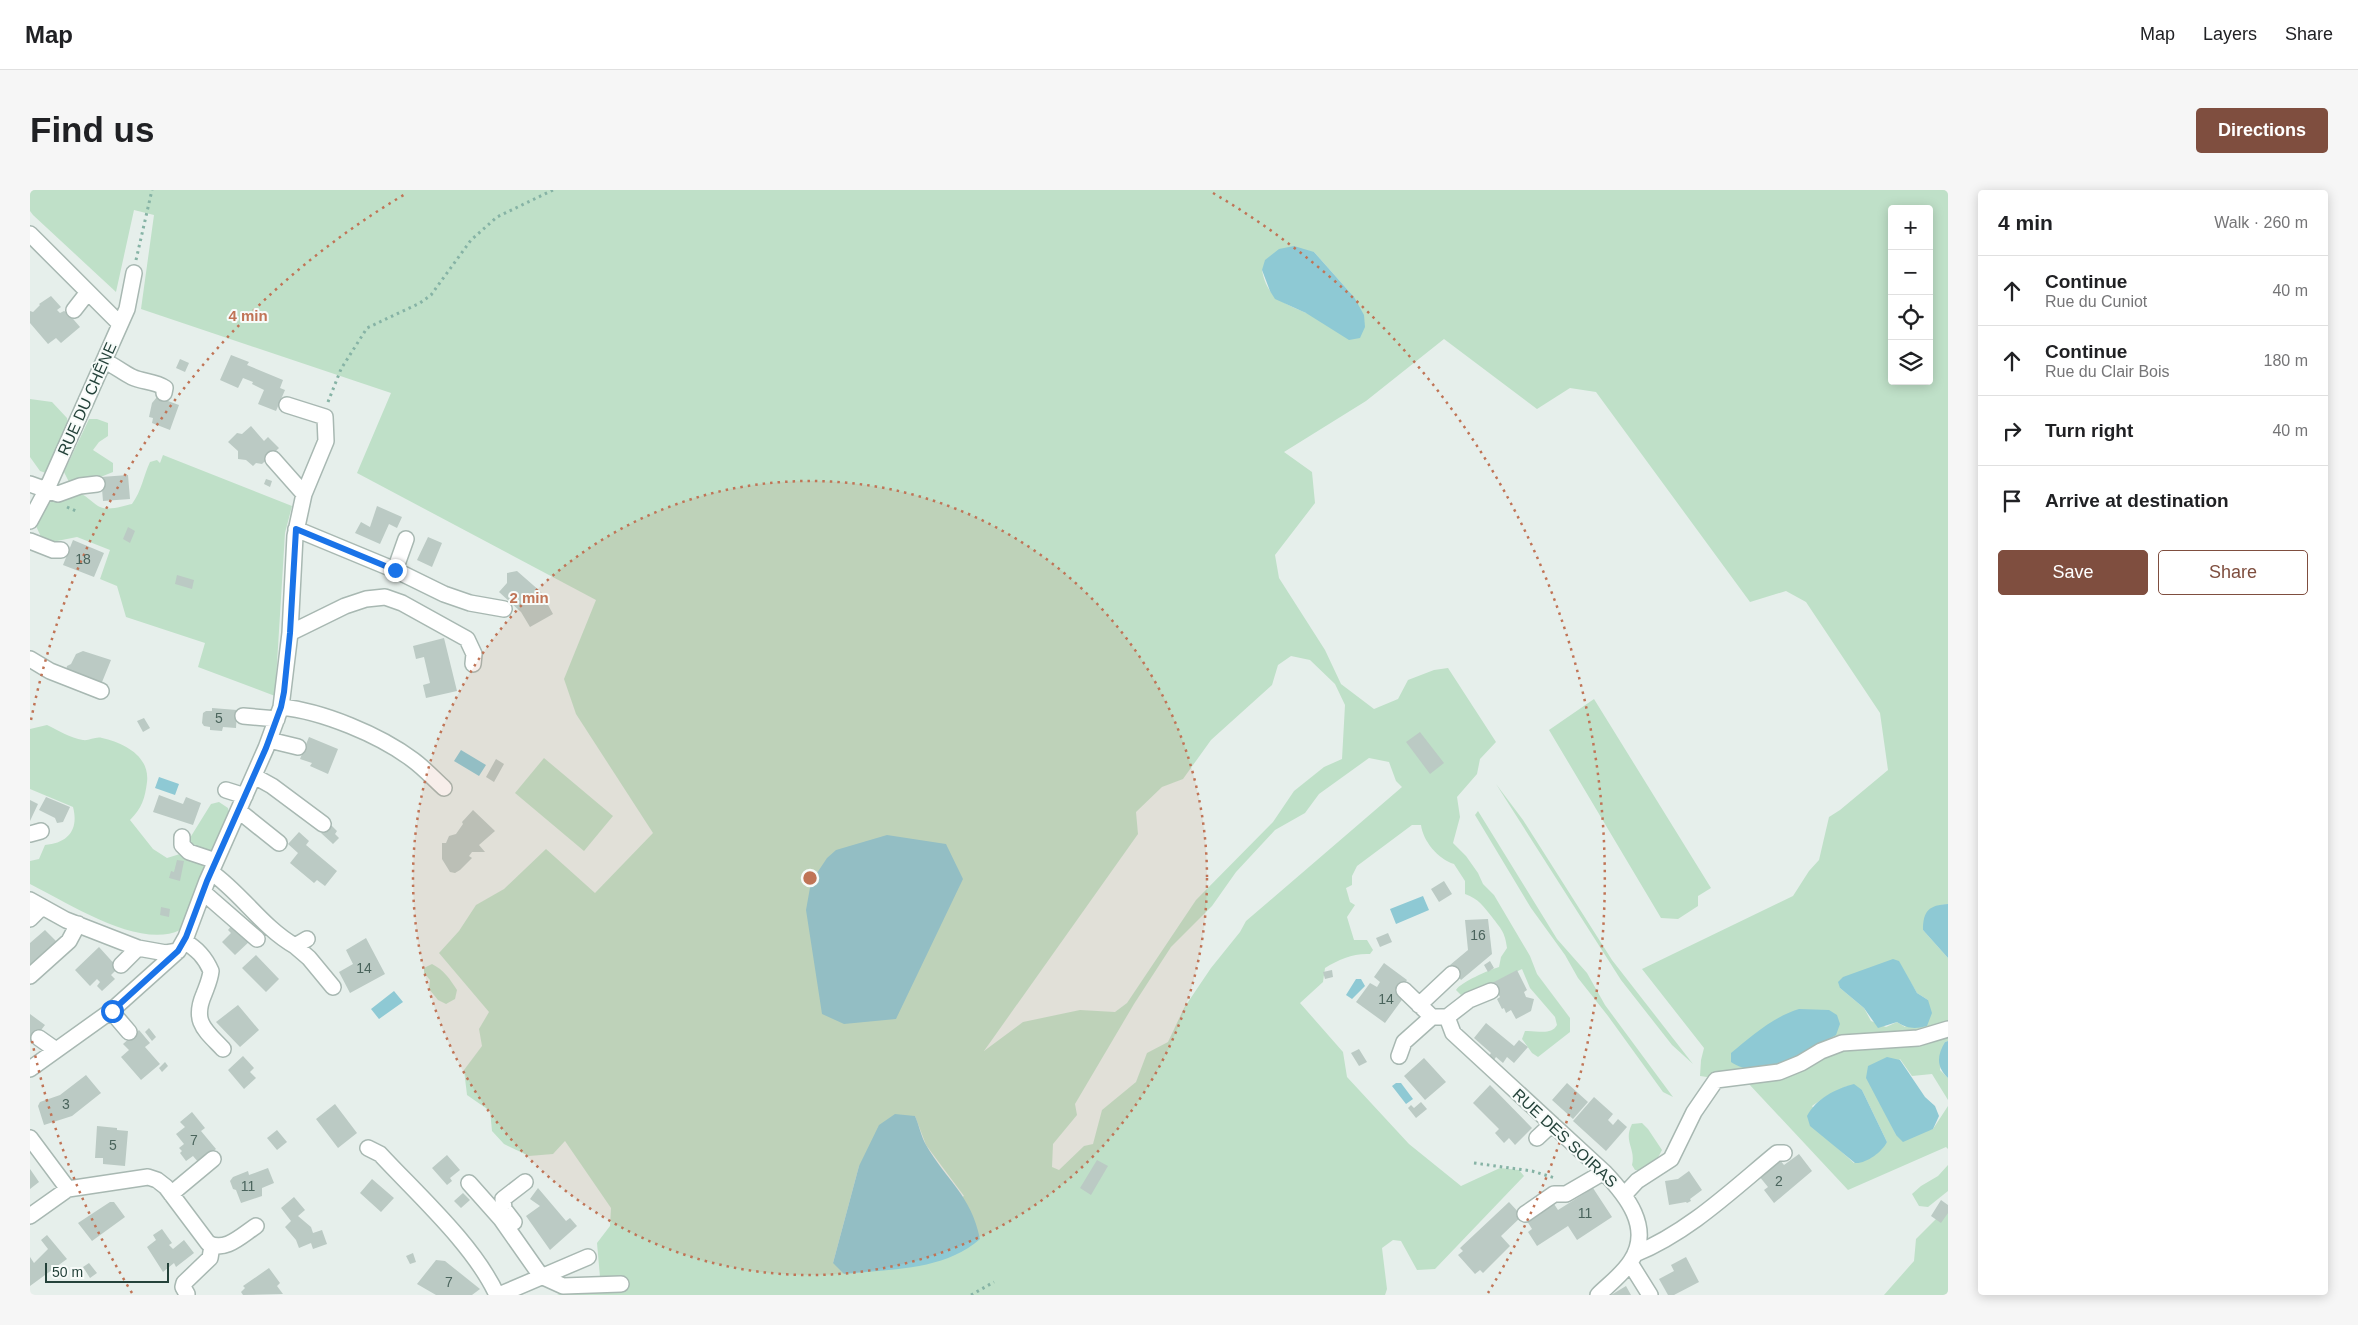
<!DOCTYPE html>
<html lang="en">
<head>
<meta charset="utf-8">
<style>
  :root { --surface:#fff; --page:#f6f6f6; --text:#202124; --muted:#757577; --line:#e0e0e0; --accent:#7f4e3f }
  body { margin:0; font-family:Helvetica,sans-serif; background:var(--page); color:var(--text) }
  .controls { position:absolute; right:15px; top:15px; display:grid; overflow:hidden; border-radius:5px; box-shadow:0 2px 12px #0003 }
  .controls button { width:45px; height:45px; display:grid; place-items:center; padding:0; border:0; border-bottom:1px solid var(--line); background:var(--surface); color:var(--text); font:25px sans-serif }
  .scale { position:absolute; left:15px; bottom:12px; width:124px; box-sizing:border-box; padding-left:5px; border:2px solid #24423a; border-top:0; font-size:14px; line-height:18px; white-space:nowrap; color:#24423a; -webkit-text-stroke:4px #f7fbf9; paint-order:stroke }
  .stop { position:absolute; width:15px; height:15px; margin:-11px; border:4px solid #1a73e8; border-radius:50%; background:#fff }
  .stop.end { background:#1a73e8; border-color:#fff; box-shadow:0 1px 5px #0008 }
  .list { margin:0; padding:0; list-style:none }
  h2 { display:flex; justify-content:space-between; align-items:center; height:65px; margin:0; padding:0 20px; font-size:21px }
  h2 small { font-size:16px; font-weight:400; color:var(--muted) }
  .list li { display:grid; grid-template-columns:32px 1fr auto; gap:15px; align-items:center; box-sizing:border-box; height:70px; padding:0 20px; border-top:1px solid var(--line) }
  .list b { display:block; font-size:19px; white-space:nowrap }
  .list p { margin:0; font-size:16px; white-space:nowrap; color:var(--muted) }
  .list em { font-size:16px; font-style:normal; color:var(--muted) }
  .actions { display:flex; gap:10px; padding:15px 20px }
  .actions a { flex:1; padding:11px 0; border:1px solid var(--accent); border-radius:5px; text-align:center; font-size:18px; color:var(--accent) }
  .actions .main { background:var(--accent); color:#fff }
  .icon { flex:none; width:28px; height:28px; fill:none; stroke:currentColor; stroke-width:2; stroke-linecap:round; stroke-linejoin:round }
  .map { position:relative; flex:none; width:1918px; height:1105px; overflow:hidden; border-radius:5px }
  header { display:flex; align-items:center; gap:30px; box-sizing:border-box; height:70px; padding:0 25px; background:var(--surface); border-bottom:1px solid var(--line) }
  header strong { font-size:24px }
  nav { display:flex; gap:28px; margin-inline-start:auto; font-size:18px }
  .intro { display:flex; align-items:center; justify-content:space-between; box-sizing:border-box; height:120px; padding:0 30px }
  h1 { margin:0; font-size:35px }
  .button { padding:12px 22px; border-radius:5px; background:var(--accent); color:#fff; font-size:18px; font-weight:700 }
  main { display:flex; gap:30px; padding:0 30px }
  aside { flex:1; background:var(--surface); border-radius:5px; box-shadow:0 2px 12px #0003 }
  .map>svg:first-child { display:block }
</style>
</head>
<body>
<header>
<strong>Map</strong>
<nav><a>Map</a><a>Layers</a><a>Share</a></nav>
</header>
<div class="intro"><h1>Find us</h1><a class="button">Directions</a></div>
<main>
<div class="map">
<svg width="1918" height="1105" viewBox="0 0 1918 1105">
  <rect width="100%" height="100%" fill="#e6efeb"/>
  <path fill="#bfe0c8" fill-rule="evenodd" d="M0,0H1918V714L1911,715L1893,740L1918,768V851L1915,852L1910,880L1918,888V910L1902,884L1882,886L1870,869L1847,906L1866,945L1903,939L1918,916V959L1916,957L1818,1000L1718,893L1690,882L1677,887L1670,886L1671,870L1674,858L1612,779L1763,706L1779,681L1789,670L1799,627L1810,620L1858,580L1850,523L1776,412L1756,401L1720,412L1566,202L1540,198L1507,219L1414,149L1336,211L1254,262L1282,282L1285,313L1245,365L1249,388L1295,460L1311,494L1344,519L1368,509L1378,490L1404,480L1418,478L1466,552L1450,569L1447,584L1427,607L1430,627L1423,653L1436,666L1448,683L1453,694L1464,705L1500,766L1507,784L1540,828V842L1508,867L1502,863L1492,849L1495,841C1506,840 1521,846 1527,835L1525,827L1500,798L1492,779L1459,795L1431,805L1426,800C1431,792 1459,780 1469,777L1471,767L1477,758C1475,742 1471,739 1462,727C1453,716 1449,709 1435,704V691L1424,674C1408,669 1393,651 1391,635H1382L1327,676L1322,686V695L1316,698L1320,712L1325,715L1317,727L1324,750H1337L1343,760L1340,764C1324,763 1309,769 1295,778L1293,792L1270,813L1313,862L1317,887L1379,954L1431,996L1470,978L1489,980L1494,986L1405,1079L1387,1080L1371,1051L1363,1050L1352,1058L1357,1099L1355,1105H527L570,1087L567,1053L580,1036L581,1018L535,951L523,964L499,966L474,954L462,941L460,921L437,905L434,880L452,856L449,839L459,822L409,763L429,741L446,715L474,699L516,659L565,703L623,643L546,524L534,489L566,410L327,283L361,203L111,119L124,25L104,20L86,102L3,25L0,21ZM1862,19H1899V191H1862ZM1284,62L1324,107L1276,123C1252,112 1237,108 1232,80ZM1261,466L1280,470L1305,494L1315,515L1312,569L1294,577L1264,601L1243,632L1166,710L1097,813L1085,822L1050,820L993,832L954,861L1108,644L1106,622L1132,597L1153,589L1181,550L1242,495L1248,475ZM1339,568L1359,572L1366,591L1372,597L1216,731L1210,742L1181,778L1154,818L1138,852L1117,863L1106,892L1072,920L1063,954L1054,956L1029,980L1022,977L1023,954L1047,925L1045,914L1104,814L1141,757L1182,716L1206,682L1245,640L1275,623L1289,604ZM1881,793L1887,803L1898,810L1875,837L1867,832L1856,837L1841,831L1834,818L1810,798ZM1784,820H1799L1701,863ZM1817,896L1832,900L1857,952L1824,973L1803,954L1782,916L1795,907ZM885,926L896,955L934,1006L803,1073L829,976Z
    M0,209L22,212L37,228L38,234L16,283L10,281L0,267Z
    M59,229H67L78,233V246L69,252L63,260L83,273V282L68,288L39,292L34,282Z
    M133,265L262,316L255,343L245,506L168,477L175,453L96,427L87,396L70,389L80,360L47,347L22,352L12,349L6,336L18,313L50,303C58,307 65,315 70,317C80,321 93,316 102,314C112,300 113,287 120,272L127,270L130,273Z
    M1564,509L1681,698L1668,706V716L1648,729L1631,728L1519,540Z
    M17,535C28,540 40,548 53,550C59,551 66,546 72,548C94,553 120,566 117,592C115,608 112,618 100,630L123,659L137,668L150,664L181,614L189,612L198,618L200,628L174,677L150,740C110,760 38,713 0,694V671L9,669L15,655C38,653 49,640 43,617L0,599V539Z
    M514,568L583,626L554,661L485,603Z
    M1466,594L1493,630L1582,770L1663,874L1642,855L1591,790Z
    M1448,621L1527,749L1557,783L1575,815L1643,907L1633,902L1578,826L1548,788L1535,765L1501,718L1445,625Z
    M402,774C414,780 420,789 427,800L425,809L416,814L408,810L399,799L400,790L394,783V778Z
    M1612,933L1618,939L1632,960C1626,972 1619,981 1605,980L1602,975C1606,958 1593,952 1602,934Z
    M1918,975V1001L1898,1017L1889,1016L1882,1004L1891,996L1908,986Z
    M1918,1017V1105H1854L1884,1071L1886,1049Z"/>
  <path fill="#8ec9d4" d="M1264,56L1284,62L1324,107L1334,125L1335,137L1330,148L1319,150L1276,123L1245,109L1240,101L1232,80L1235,70L1249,59Z
    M431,560L456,575L449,586L424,571Z
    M129,587L149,594L145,605L125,598Z
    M857,645L916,654L933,689L866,829L814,834L792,824L776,720L781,692L797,668L806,660Z
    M1393,706L1399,720L1366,734L1360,719Z
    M1918,714V768L1893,740C1893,721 1899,715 1918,714Z
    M1863,769L1869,771L1887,803L1898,810L1902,823L1897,836C1885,839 1878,839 1867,832L1848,838L1834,818L1810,798L1808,792L1813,787Z
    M1326,789H1331L1335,796L1322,809L1316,805Z
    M364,801L373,812L349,829L341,819Z
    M1769,819L1799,820L1807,825L1810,834L1806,845C1778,861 1732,894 1701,872V863C1722,846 1743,827 1769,819Z
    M1918,851V888C1906,876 1907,866 1915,852Z
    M1857,867L1870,870L1895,907L1905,916L1909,926L1903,939L1873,952L1866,945L1836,888L1838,876Z
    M1366,893H1371L1383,909L1376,914L1362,896Z
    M1824,894L1832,900L1857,952C1852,962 1836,974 1825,973L1780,936L1777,926C1786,909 1805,899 1824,894Z
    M865,924L885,926C889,935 891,946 896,955C917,991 941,1005 950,1049C914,1081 859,1079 814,1084L803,1073L829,976L849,935Z"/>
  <path fill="#bbcac4" d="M21,106L31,117L27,120L30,123L34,121L38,123L50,137L31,153L26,148L18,154L0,133V121L3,122L10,115L9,114Z
    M201,165L219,172L217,175L253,190L250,198L255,200L246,221L228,214L234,200L222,194L223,192L213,188L208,198L190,190Z
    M150,169L159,173L155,182L146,178Z
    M127,207L149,215L140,240L122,233L123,228L119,227L122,213Z
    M221,236L234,251L238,247L249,258L232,274L226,273L223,276L216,270L208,269V261L198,252L207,243L212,244Z
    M98,285L100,309L73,311L71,287Z
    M236,289L242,291L240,297L234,294Z
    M347,316L372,327L367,338L359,334L350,354L325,343L331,332L340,337Z
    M98,337L105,341L100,353L93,349Z
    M398,347L412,353L402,377L387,370Z
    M43,350L74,363L64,387L33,375Z
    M487,381L511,402L523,424L500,437L491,422L469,402L477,393V383Z
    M147,385L164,390L162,399L145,394Z
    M414,448L427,501L396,508L393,495L400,493L394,467L386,469L383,456Z
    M53,461L81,470L70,497L36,480L37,476L41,474L46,464Z
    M182,518L207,520L206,538L193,537L192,541L180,540V537L174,536L172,533L173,523L176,521H182Z
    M114,528L120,538L113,542L107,531Z
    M1390,542L1414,573L1400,584L1376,552Z
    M279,547L308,559L298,584L280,576L282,573L270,569Z
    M466,569L474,574L464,592L456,587Z
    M129,605L153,614L156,607L171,613L163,635L123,622Z
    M16,607L40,617L33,632L27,633L25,628L9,620Z
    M0,610L8,614L0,631Z
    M443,620L465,641L449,655L455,662H442L439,666L442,668L430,680L425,683L420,682L412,669V653H416L419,646L426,644L433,634L432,632Z
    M300,634L307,641L305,644L309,648L303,654L291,643Z
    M269,642L279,651L276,655L307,681L295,696L287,690L284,693L260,673L268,663L258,654Z
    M147,670L154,671L150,691L139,688L141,681L144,682Z
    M1414,691L1422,704L1409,712L1401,699Z
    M131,717L140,719L139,727L130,725Z
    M1458,729L1462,764L1431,790L1420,775L1438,760L1435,730Z
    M203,734L222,749L205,765L192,752L201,743L198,740Z
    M15,740L29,754L0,777V753Z
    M1358,743L1362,752L1350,757L1346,748Z
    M336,748L355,784L320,803L309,782L323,774L316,760Z
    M69,757L88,778L81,785L85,789L72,801L67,796L70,792L67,789L60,796L45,780Z
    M226,765L249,789L236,802L212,778Z
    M1460,771L1464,778L1458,782L1454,775Z
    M1354,773L1377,790L1368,803L1374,807L1355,833L1326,812L1340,793L1347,797L1350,792L1344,787Z
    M1302,780L1303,787L1295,789L1293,782Z
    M1487,780L1497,800L1494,802L1496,807L1504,809L1501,821L1486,829L1481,820L1476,823L1474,818L1472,819L1467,809L1470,807L1462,793Z
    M208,815L229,840L210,857L186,832Z
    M0,824L15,835L1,853L0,852Z
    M1456,833L1484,856L1489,850L1498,857L1484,873L1477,867L1473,873L1466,867L1464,870L1459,866L1461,863L1444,848Z
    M119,838L126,847L122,851L115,842Z
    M109,840L120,853L115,857L130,874L111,890L91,867L99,860L93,854Z
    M1329,859L1337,872L1329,876L1321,863Z
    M213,866L224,878L220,882L226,888L214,899L198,880Z
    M1394,868L1416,892L1395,910L1374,886Z
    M135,872L138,876L132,882L129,878Z
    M56,885L71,903L42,926L14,935L8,916L10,912L30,905Z
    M1537,893L1558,912L1543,929L1522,910Z
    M1460,895L1502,938L1485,955L1479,948L1474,953L1465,943L1469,939L1443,913Z
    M1564,907L1583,924L1578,930L1583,935L1588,929L1597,937L1576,961L1543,931Z
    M1391,912L1397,919L1386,928L1378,918L1381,915L1384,918Z
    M305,914L327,943L308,958L286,929Z
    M162,922L175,938L171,941L186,959L169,973L163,966L156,971L150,963L152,961L149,958L154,954L146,944L155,937L150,932Z
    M67,936L87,938V940L98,941L95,976L73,974V968H65Z
    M247,940L257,952L247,960L237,948Z
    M1769,964L1782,981L1744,1013L1734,1000L1738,997L1729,986L1750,970L1754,975Z
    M417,965L430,980L420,988L422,991L417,995L402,978Z
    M1067,970L1078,976L1061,1005L1050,998Z
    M238,978L244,993L232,998V1006L211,1013L206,1000L203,999L200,991L203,987L218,981L219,985Z
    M0,979L9,992L0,999Z
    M1659,981L1672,1000L1660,1009L1661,1011L1657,1013L1656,1012L1639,1015L1635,991L1648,989Z
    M342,989L364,1008L351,1022L330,1003Z
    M508,998L536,1031L540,1028L547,1036L520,1060L496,1026L510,1016L500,1009Z
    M1563,998L1582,1027L1547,1050L1538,1036L1507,1056L1498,1042L1502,1039L1497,1031L1524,1014L1528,1020Z
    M433,1003L440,1010L431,1018L424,1011Z
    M264,1007L275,1020L268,1026L281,1037L283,1043L292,1040L297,1054L283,1059L281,1053L269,1058L266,1050L255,1037L261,1031L251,1018Z
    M1911,1010L1918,1015V1023L1911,1033L1901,1026Z
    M80,1012H84L95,1027L62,1051L48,1033Z
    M1479,1012L1492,1026L1471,1046L1480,1056L1453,1083L1450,1080L1445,1084L1428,1065L1433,1061L1430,1058Z
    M132,1039L142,1053L139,1055L143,1059L154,1050L164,1063L146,1077L144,1073L133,1082L117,1057L126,1050L123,1045Z
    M17,1045L37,1069L0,1096V1067L4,1073L18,1059L11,1050Z
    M383,1063L386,1072L380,1074L376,1066Z
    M1656,1067L1669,1092L1644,1105H1638L1629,1089L1644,1081L1641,1075Z
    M406,1070L415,1071L450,1099L442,1105H406L387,1094Z
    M59,1073L67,1083L60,1088L53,1077Z
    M239,1078L250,1093L247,1096L253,1104L213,1105L211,1102L215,1098L213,1096Z
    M1596,1096L1601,1105H1581Z"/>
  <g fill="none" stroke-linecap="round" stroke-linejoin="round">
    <g stroke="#a8b8b2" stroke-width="18">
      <path id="minor" d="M0,44L90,134
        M44,120L58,102
        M74,171C84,175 92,182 102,187C112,192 125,191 135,198L134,203
        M243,269L274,304
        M0,294L28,304L50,296L67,294
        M0,331L16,301L97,119L104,83
        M266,339L365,380L414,404L440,413L474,419
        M0,351L23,360H31
        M365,380L376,349
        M260,443L315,416L336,409L355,407L372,413L437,449L444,464L443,474
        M0,469L20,481L71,501
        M251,517C292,521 350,545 383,570C394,578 404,589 414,598
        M213,526L247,529
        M239,550L268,557
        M224,586L242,596L293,634
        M196,600L215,606
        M209,621L249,653
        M0,644L11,641
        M152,647V655L159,662L186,671
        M181,682C212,704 232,737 265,756L277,749
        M173,702L227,749
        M0,710L36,730L108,758L136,763L148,761L156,747L177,691L236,558L251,517L260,443L265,346L274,304L296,251L295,227L257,215
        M0,729L12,717
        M154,751C167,759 175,767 181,781C180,790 177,796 174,804C162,832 175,840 193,859
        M265,756L279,768L303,797
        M91,775L108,758
        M0,786L39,751L48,734
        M1374,800L1402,827H1417L1439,810L1461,801
        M1389,815L1422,784
        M81,821L99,842
        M1417,827L1423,843L1574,982C1596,1005 1623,1038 1601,1071C1593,1084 1578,1095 1568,1105
        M9,848L26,860
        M1369,866L1374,852L1402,827
        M0,879L81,821L148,761
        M0,948L38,999L118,987L127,990L136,997L178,1053C195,1063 212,1045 226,1036
        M1507,948L1522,934
        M338,958L350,964C388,1005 444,1055 467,1105
        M439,993L471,1029L511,1086L533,1096L591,1094
        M141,1004L183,969
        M1595,1004L1607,991L1641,969L1664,922L1686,890L1749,882L1771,873L1791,861L1812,853L1888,848L1918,839
        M1495,1024L1524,1004H1536L1574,982
        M0,1026L38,999
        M484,1032L474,1019L473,1009L495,992
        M1605,1064C1659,1042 1702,1000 1747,963H1754
        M1600,1073L1620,1105
        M157,1104L153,1097L154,1093L180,1068L182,1056
        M469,1105L558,1067"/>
    </g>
    <path stroke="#86b3a5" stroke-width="3" stroke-dasharray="2.5 4" stroke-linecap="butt" d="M106,70L122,0
      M298,212L311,179L337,138L390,113L401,105L441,50L467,27L523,0
      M37,317L46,321
      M1444,973L1502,981L1525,988
      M941,1105L964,1092"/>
    <use href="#minor" stroke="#fff" stroke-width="15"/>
  </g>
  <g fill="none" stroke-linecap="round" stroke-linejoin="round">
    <path stroke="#1a73e8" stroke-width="6" d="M82,821L148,761L156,747L177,691L236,558L251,517L254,502L260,443L266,339L365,380"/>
  </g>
  <circle cx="780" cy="688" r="397" fill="#c07456" fill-opacity=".12"/>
  <g fill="none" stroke="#c07456" stroke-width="2.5" stroke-dasharray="2.5 5">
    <circle cx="780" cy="688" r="397"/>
    <path d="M102 1103A795 795 0 0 1 1 846M1 530A795 795 0 0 1 377 3M1183 3A795 795 0 0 1 1458 1103"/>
  </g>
  <g text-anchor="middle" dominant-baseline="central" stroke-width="4" stroke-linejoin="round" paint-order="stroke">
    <g font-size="14" fill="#4a645c">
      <text x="53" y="369">18</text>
      <text x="189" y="528">5</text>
      <text x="1448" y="745">16</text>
      <text x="334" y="778">14</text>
      <text x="1356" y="809">14</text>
      <text x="36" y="914">3</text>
      <text x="164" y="950">7</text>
      <text x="83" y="955">5</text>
      <text x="1749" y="991">2</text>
      <text x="218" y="996">11</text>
      <text x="1555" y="1023">11</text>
      <text x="419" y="1092">7</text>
    </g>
    <g font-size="16" fill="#24423a" stroke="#f7fbf9">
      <text transform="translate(57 209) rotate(-66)">RUE DU CHÊNE</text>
      <text transform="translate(1535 948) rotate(43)">RUE DES SOIRAS</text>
    </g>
  </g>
  <circle cx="780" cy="688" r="8" fill="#c07456" stroke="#f7fbf9" stroke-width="2.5"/>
  <g font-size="15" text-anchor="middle" font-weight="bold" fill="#c07456" stroke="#f7fbf9" stroke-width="4" stroke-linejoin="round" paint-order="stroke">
    <text x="218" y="131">4 min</text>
    <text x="499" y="413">2 min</text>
  </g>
</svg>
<div class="controls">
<button>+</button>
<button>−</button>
<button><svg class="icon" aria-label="locate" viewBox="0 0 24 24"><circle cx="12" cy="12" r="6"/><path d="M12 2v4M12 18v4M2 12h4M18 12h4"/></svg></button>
<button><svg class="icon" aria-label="layers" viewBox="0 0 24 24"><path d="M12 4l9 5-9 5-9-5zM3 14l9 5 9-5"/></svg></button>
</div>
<div class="scale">50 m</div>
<div class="stop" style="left:82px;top:821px"></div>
<div class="stop end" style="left:365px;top:380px"></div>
</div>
<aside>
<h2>4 min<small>Walk · 260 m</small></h2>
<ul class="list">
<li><svg class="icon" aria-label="ahead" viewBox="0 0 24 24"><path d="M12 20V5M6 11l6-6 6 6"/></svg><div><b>Continue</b><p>Rue du Cuniot</p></div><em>40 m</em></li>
<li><svg class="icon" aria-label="ahead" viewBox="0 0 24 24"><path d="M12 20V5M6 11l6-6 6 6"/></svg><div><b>Continue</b><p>Rue du Clair Bois</p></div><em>180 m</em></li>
<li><svg class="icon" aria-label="right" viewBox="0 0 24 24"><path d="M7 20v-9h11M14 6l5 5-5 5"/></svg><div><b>Turn right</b></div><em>40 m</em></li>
<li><svg class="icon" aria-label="arrive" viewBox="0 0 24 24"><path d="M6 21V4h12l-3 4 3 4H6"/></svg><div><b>Arrive at destination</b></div></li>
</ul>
<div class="actions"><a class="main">Save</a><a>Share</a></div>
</aside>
</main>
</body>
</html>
